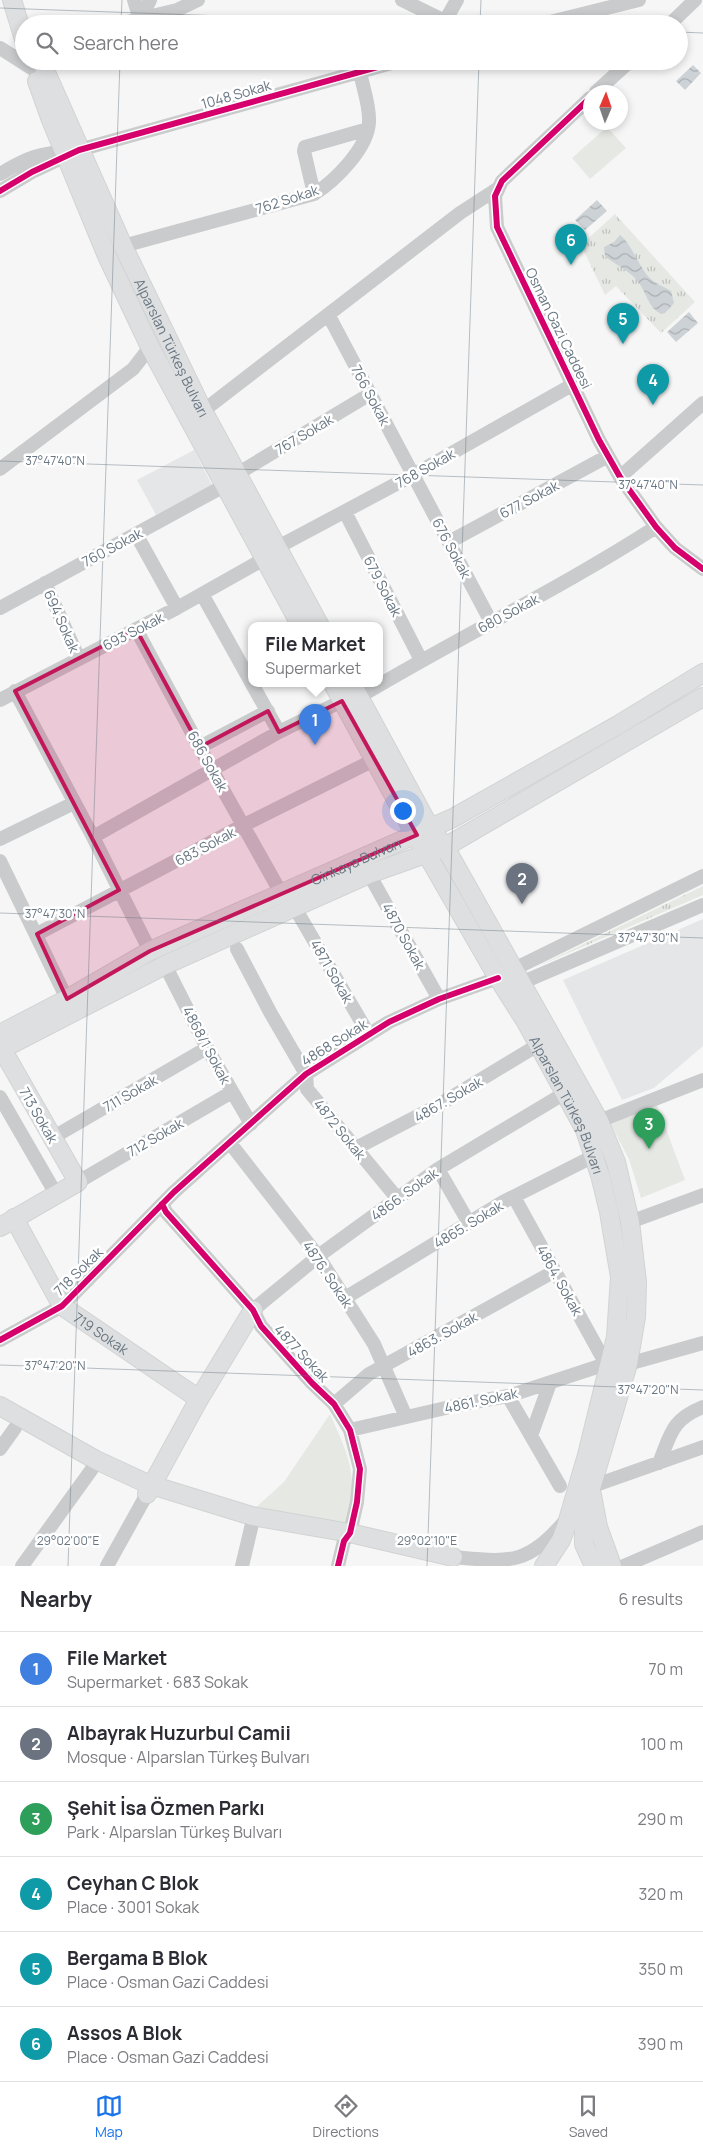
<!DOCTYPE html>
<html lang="en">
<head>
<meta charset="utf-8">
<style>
  :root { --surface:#fff; --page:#f7f7f7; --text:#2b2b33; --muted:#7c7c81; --line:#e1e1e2; --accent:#1a73e8 }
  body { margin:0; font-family:Manrope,sans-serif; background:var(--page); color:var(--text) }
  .compass { position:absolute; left:583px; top:85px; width:45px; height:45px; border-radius:50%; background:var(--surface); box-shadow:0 2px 8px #0003; rotate:2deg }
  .you { position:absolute; left:402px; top:810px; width:18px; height:18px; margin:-12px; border:4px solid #fff; border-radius:50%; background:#1a73e8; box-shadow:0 0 0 8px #1a73e833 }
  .badge { display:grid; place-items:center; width:32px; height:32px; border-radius:50%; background:var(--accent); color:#fff; font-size:16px; font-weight:700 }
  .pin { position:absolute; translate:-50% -41px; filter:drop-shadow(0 1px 2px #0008) }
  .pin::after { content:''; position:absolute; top:26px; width:18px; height:15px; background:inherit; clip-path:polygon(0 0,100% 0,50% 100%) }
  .popup { position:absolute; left:248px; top:622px; width:135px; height:65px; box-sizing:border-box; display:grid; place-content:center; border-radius:10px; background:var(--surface); filter:drop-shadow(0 1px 4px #0005); font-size:16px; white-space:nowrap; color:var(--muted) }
  .popup b { font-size:19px; color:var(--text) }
  .popup::after { content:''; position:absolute; left:50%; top:100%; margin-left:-10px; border:10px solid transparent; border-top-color:var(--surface) }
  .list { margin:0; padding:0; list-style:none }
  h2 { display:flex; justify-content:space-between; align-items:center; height:65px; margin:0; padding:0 20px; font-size:21px }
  h2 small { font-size:16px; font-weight:400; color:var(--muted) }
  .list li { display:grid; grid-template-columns:32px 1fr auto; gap:15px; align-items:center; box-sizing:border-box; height:75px; padding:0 20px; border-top:1px solid var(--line) }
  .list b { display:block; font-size:19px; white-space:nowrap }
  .list p { margin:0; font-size:16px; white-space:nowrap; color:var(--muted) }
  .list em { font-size:16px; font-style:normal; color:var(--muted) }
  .icon { flex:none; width:28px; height:28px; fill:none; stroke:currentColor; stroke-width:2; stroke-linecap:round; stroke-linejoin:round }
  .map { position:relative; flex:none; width:703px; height:1566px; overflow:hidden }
  .search { position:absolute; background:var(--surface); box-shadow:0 2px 8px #0003; left:15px; right:15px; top:15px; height:55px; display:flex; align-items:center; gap:12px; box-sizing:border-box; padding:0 18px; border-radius:28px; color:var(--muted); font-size:19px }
  .sheet { height:515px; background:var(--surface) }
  nav { display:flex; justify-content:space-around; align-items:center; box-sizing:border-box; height:70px; border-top:1px solid var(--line); background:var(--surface); font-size:14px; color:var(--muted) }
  nav a { display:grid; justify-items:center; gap:2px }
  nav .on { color:var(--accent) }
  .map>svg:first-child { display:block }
</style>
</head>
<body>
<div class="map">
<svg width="703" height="1566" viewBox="0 0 703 1566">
  <defs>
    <pattern id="grass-tufts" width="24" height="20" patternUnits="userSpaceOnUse" patternTransform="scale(1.25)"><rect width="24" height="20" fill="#e5e8e3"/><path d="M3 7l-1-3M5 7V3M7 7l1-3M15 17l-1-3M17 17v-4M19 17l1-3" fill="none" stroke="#bec1bd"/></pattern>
    <pattern id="water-waves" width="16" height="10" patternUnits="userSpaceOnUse" patternTransform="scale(1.25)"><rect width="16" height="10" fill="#ccd2d6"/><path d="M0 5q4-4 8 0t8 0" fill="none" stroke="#aaafb3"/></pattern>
  </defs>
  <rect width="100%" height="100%" fill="#f6f6f6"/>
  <path fill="#e5e6e7" d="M194,450L212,485L156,515L137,480Z
    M703,919V1046L654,1088L622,1100L563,980Z"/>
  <path fill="url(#grass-tufts)" d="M615,214L695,302L661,333L616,286L605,295L581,245Z
    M703,886V895L536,967Z"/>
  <path fill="#e5e8e3" d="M607,127L626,148L590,179L572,158Z
    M657,1105L685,1180L641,1198L629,1159L610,1123Z
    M330,1414C343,1444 356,1467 351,1501C350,1510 350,1516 345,1524L254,1509L284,1482Z"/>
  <path fill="url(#water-waves)" d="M693,65L701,73L685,90L676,81Z
    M597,200L607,211L585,230L575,220Z
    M620,235C630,242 638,264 647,275C653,283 663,286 671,291L674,303L665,313L661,314C648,307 647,294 639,283C630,270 616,266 605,256L604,247L614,242Z
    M689,312L698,323L676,342L667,332Z"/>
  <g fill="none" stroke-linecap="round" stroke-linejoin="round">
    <g stroke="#d2d3d3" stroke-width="20">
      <g id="major">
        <path d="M12,0L24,39"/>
        <path id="s1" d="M41,61L123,246L203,411L320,626"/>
        <path d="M37,81L51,120L107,256L150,347L301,626"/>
        <path id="s2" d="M333,684L406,818L498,978L526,1022L585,1130L600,1175L609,1212L620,1277L616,1337L587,1455L566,1527L561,1540L544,1566"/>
        <path d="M352,684L430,828L445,847L599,1121L616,1162L630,1222L637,1282L636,1317L628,1364L584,1512V1544L594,1566"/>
        <path id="s3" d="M0,1034L67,999L150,951L453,818L618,725L703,673"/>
        <path d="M0,1050L165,965L369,874L445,847L703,697"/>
        <path id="s4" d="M14,1218L62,1306L199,1399"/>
        <path d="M0,1227L78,1182L2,1049"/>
        <path d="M0,1406L96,1460L148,1484L252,1516L350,1533L453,1557"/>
        <path d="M147,1494L199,1399L253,1310"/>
        <path d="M592,1495L598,1527L612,1566"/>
      </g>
    </g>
    <path stroke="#c9cbcc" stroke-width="14" d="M134,0L140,20
      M402,0L445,21
      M140,20L150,0
      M119,24L177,10L198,0
      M446,24L445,21L457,0
      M542,24L639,0
      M670,24L695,0
      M0,48L33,69
      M596,92L630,61
      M590,98L502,181L495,196L497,227L599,440L620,477L656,527L675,548L703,569
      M0,174C27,158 39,153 71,151
      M0,191L32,172L79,150L399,61
      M314,194L304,151L305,147L368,129
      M123,246L314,194C335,181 368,148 369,122C370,106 363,88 360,72
      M329,316L491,622
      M203,411L460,213L497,189
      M0,469L133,369L150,347
      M237,474L370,394
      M620,477L703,403
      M345,512L421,660
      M136,534L177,608
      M449,542L608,456
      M276,548L413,475L572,385
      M45,583L79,659
      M202,594L251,682
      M0,608L224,486
      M136,629L212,770L281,893
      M252,684L279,732
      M15,691L93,837L150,951
      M359,697C457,638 560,589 656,527
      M0,700L177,608L264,559
      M200,747L268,711
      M93,837L279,732L342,701
      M0,839L74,803
      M0,861L67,999
      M369,874L439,999
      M295,908L369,1035
      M37,934L244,825L374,760
      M237,949L270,1012L306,1074L307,1089L397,1198
      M165,965L207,1048L251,1124
      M514,969L703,876
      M521,983L703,905
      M0,1097L56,1194
      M599,1121L703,1080
      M52,1138L207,1048
      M230,1143L318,1256L374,1344L406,1417
      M356,1148L437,1106L538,1045
      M438,1169L469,1223
      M78,1182L232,1092
      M514,1197L606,1364
      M162,1204L166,1212L253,1310L261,1326L312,1383L334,1404L350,1430L360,1469L357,1502L350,1533L344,1541L338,1566
      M630,1222L703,1195
      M345,1298L503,1202L594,1156
      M253,1310L321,1254L438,1169L565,1093
      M0,1340L62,1306L174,1192L306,1074L389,1022L439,999L498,978
      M628,1364L703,1343
      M508,1396L560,1486
      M334,1404L369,1374L555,1271
      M350,1430L463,1404L508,1396L606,1364L610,1365
      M531,1436L550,1383
      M0,1449L15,1428
      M659,1463C671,1434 671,1420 703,1407
      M593,1486L703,1447
      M453,1557C510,1562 526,1566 565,1521
      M22,1566L92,1469
      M107,1566L147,1494
      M242,1566L252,1524
      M624,1566L703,1532"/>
    <use href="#major" stroke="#dedfe0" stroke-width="18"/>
    <g stroke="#fff" stroke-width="9">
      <path id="cycleway" d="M590,98L502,181L495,196L497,227L599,440L620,477L656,527L675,548L703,569
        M0,191L32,172L79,150L399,61
        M162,1204L166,1212L253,1310L261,1326L312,1383L334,1404L350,1430L360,1469L357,1502L350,1533L344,1541L338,1566
        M0,1340L62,1306L174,1192L306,1074L389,1022L439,999L498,978"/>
    </g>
    <use href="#cycleway" stroke="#d6006c" stroke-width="6"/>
  </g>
  <path fill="#c2185b" fill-opacity="0.2" stroke="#c2185b" stroke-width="4" stroke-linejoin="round" d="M136,629L200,747L268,711L279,732L342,701L417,835L150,951L67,999L37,934L119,890L15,691Z"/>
  <path fill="none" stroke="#697783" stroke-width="1" stroke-opacity="0.45" d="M0,8L444,24M121,24L122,0M480,24L481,0M679,32L703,33M0,461L703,485M0,913L703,938M0,1365L703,1390M68,1566L120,61M427,1566L479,61"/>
  <g text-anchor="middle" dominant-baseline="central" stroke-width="5" stroke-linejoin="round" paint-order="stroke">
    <g font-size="14" fill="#697783" stroke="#fff">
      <text transform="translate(236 94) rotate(-16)">1048 Sokak</text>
      <text transform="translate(287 199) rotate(-18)">762 Sokak</text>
      <text transform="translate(559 328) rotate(64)">Osman Gazi Caddesi</text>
      <text stroke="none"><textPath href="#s1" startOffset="315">Alparslan Türkeş Bulvarı</textPath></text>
      <text transform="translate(371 395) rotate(62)">766 Sokak</text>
      <text transform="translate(304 434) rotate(-31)">767 Sokak</text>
      <text transform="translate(425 468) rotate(-29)">768 Sokak</text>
      <text transform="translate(529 499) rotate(-28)">677 Sokak</text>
      <text transform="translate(112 547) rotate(-28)">760 Sokak</text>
      <text transform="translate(452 548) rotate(62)">676 Sokak</text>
      <text transform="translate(383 586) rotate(63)">679 Sokak</text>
      <text transform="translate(508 613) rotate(-28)">680 Sokak</text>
      <text transform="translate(62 621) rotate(66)">694 Sokak</text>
      <text transform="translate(133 631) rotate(-27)">693 Sokak</text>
      <text transform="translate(208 761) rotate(61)">686 Sokak</text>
      <text transform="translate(205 846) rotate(-28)">683 Sokak</text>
      <text stroke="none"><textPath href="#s3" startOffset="396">Cinkaya Bulvarı</textPath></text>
      <text transform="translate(404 936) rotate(61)">4870 Sokak</text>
      <text transform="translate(332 971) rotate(60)">4871 Sokak</text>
      <text transform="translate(334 1042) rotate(-32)">4868 Sokak</text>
      <text transform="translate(207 1045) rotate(62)">4868/1 Sokak</text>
      <text transform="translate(130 1093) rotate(-30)">711 Sokak</text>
      <text transform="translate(448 1099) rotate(-30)">4867. Sokak</text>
      <text stroke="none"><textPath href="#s2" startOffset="482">Alparslan Türkeş Bulvarı</textPath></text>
      <text transform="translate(39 1115) rotate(60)">713 Sokak</text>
      <text transform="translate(340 1129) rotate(51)">4872 Sokak</text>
      <text transform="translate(155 1137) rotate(-30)">712 Sokak</text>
      <text transform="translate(404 1194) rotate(-36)">4866. Sokak</text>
      <text transform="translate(468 1224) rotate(-31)">4865. Sokak</text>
      <text transform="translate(78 1271) rotate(-45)">718 Sokak</text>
      <text transform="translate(328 1274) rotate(56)">4876. Sokak</text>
      <text transform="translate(560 1280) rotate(61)">4864. Sokak</text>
      <text stroke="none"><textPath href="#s4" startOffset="148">719 Sokak</textPath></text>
      <text transform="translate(442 1334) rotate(-29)">4863. Sokak</text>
      <text transform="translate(302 1353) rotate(47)">4877 Sokak</text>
      <text transform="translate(481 1400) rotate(-12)">4861. Sokak</text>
    </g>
  </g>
  <g font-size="12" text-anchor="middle" fill="#697783" stroke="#fff" stroke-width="5" stroke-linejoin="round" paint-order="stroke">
    <text x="55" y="465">37°47'40"N</text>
    <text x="648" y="489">37°47'40"N</text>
    <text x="55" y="918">37°47'30"N</text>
    <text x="648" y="942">37°47'30"N</text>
    <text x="55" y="1370">37°47'20"N</text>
    <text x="648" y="1394">37°47'20"N</text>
    <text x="68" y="1545">29°02'00"E</text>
    <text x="427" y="1545">29°02'10"E</text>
  </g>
</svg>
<svg class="compass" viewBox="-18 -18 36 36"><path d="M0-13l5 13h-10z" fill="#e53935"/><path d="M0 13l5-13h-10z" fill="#7c7c81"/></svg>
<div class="you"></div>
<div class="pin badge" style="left:315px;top:745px;background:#3f7fe0">1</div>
<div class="popup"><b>File Market</b>Supermarket</div>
<div class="pin badge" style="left:522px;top:904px;background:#6b7280">2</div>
<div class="pin badge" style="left:649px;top:1149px;background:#2e9e5b">3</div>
<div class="pin badge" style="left:653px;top:405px;background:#0f9aa8">4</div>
<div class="pin badge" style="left:623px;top:344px;background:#0f9aa8">5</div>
<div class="pin badge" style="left:571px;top:265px;background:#0f9aa8">6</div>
<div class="search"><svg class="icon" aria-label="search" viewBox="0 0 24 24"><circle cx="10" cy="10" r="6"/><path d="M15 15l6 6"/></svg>Search here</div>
</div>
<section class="sheet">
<h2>Nearby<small>6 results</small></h2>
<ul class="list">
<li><span class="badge" style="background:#3f7fe0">1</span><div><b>File Market</b><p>Supermarket · 683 Sokak</p></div><em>70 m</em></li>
<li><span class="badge" style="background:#6b7280">2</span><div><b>Albayrak Huzurbul Camii</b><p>Mosque · Alparslan Türkeş Bulvarı</p></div><em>100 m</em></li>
<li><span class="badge" style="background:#2e9e5b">3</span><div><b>Şehit İsa Özmen Parkı</b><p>Park · Alparslan Türkeş Bulvarı</p></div><em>290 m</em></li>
<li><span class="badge" style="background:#0f9aa8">4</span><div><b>Ceyhan C Blok</b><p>Place · 3001 Sokak</p></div><em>320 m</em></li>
<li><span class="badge" style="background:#0f9aa8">5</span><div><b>Bergama B Blok</b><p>Place · Osman Gazi Caddesi</p></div><em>350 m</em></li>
<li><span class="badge" style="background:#0f9aa8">6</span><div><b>Assos A Blok</b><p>Place · Osman Gazi Caddesi</p></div><em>390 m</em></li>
</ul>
</section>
<nav>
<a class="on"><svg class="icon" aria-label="map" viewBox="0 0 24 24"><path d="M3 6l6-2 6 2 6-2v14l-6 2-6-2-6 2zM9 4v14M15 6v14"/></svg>Map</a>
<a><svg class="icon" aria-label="directions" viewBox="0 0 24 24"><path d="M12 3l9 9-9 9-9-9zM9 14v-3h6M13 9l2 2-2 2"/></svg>Directions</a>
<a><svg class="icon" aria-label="saved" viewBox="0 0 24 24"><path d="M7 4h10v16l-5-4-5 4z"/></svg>Saved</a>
</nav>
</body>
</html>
